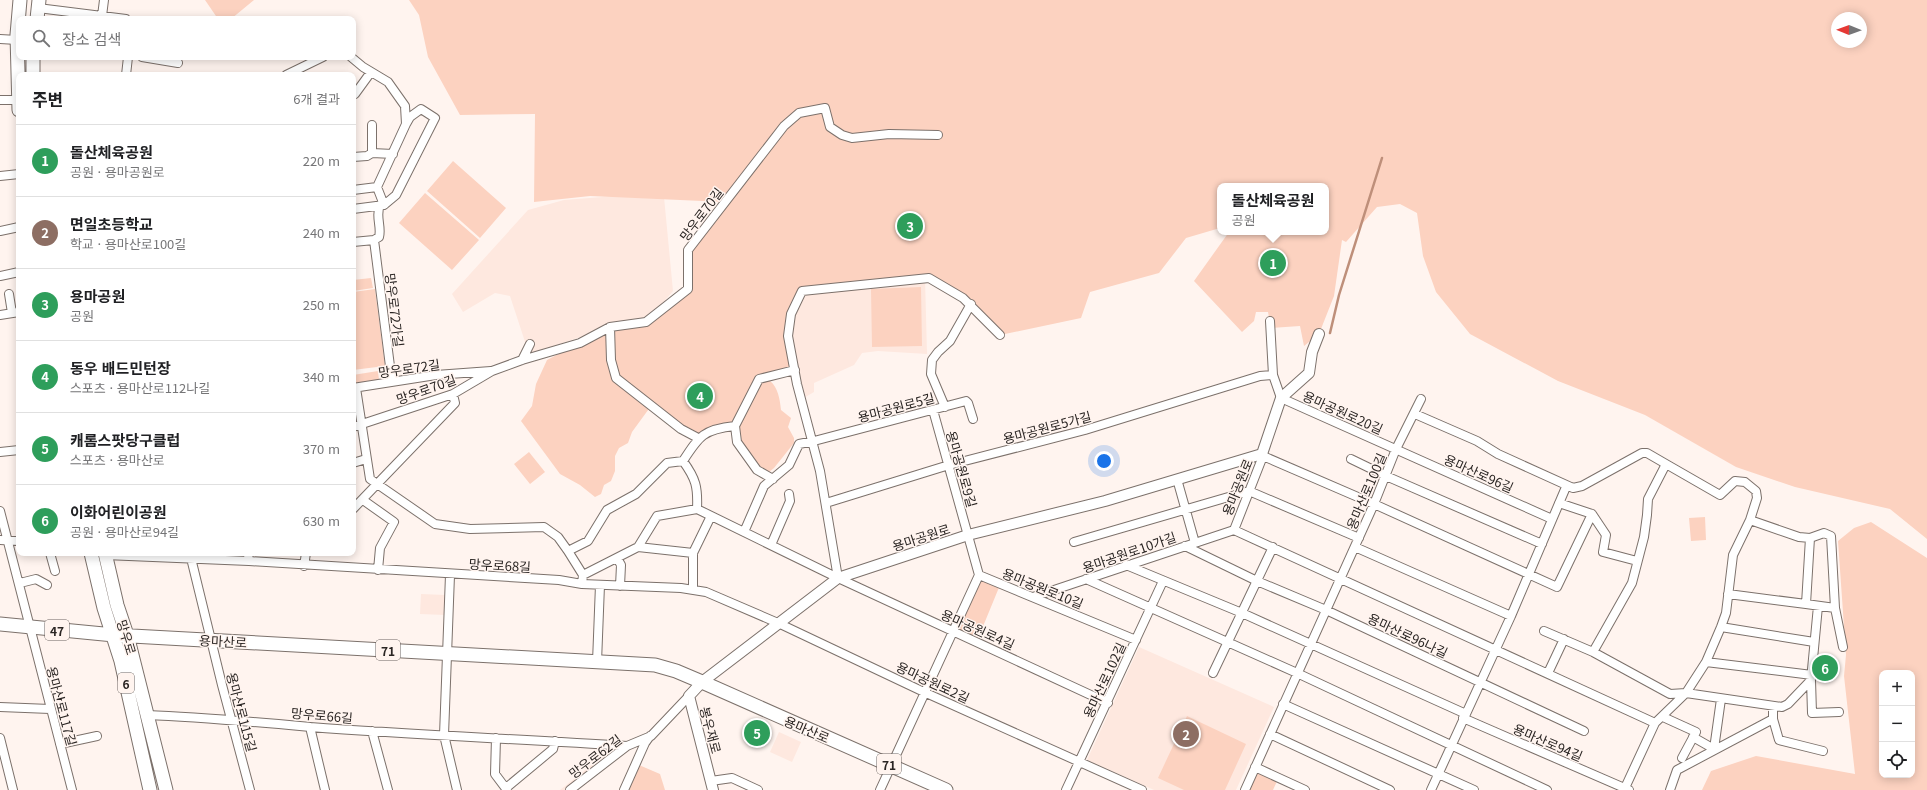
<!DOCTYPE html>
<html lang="ko">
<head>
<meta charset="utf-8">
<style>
  :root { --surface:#fff; --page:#f2f2f2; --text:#202124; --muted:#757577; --line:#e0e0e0; --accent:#0f766e }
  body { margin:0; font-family:Georgia,"Noto Sans KR",serif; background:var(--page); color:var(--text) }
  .controls { position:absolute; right:12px; bottom:12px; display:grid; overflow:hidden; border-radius:8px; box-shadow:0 2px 10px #0003 }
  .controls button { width:36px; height:36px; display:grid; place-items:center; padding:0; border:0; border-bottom:1px solid var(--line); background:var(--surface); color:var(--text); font:20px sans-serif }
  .compass { position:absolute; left:1831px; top:12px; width:36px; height:36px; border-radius:50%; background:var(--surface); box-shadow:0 2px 10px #0003; rotate:271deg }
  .you { position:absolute; left:1104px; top:461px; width:14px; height:14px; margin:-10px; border:3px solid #fff; border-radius:50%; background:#1a73e8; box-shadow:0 0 0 6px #1a73e833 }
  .badge { display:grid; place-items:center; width:26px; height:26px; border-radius:50%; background:var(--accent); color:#fff; font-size:13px; font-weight:700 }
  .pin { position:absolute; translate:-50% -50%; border:2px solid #fff; box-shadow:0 1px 4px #0006 }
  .popup { position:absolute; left:1217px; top:183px; width:112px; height:52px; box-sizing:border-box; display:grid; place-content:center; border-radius:8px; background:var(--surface); filter:drop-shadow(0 1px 3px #0005); font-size:13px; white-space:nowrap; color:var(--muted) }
  .popup b { font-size:15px; color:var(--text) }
  .popup::after { content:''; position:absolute; left:50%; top:100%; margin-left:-8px; border:8px solid transparent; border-top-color:var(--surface) }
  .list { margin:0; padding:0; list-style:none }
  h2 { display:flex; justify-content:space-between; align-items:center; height:52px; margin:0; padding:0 16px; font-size:17px }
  h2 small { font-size:13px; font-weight:400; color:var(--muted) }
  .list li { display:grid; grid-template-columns:26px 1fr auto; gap:12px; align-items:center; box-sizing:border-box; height:72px; padding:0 16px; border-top:1px solid var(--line) }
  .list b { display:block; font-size:15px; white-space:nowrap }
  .list p { margin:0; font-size:13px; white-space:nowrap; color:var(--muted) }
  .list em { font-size:13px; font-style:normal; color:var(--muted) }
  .icon { flex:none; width:22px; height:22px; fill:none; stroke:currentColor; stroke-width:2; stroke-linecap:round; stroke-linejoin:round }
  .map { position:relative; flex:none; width:1927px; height:790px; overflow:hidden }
  .search { position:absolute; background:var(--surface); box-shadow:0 2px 10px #0003; left:16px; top:16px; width:340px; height:44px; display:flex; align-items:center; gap:10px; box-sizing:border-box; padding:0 14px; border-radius:8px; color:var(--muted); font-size:15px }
  .panel { position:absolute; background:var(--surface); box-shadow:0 2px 10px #0003; left:16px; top:72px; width:340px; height:484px; border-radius:8px }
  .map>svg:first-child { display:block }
</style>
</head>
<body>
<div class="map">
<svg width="1927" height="790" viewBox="0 0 1927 790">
  <rect width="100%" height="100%" fill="#fff4ef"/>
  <path fill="#fee8df" d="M615,196L664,197L673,291L646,322L635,319L529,354L510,296L495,293L463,312L452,294L528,210L564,200Z
    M925,278L927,354L878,351L862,353L854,365L814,383V392L802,399L788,336L802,291Z
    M421,594L445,595V615L420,614Z
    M1139,647L1274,707L1236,790H1154L1087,760Z
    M779,732L801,742L792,762L770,752Z
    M619,743L625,752L577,790H560Z"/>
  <path fill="#fcd2c0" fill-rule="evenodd" d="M205,0H254L231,19H218Z
    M409,0H1927V539L1890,509L1795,487L1736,467L1645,415L1558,381L1470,334L1436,292L1423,256L1417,213L1400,204L1377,207L1346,242L1342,240L1334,296L1319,334L1304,346L1300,326L1271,328L1268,312H1256L1254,321L1242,332L1194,281L1229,232H1326V186H1220V228L1186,238L1159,273L1090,292L1081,318L1000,335L963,298L929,278L803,291L788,336L795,370L759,379L735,426L698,438L651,406L632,432L628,443L619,448L615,456V471L611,481L604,485L601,494L595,497L580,485L560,474L521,421L532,406L536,384L547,360L610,327L646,322L688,289V250L725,202L590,196L534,202L535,114L460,115L428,57L419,15ZM1837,18H1861V42H1837Z
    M453,161L506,208L480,238L427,191Z
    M425,193L479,240L452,270L399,223Z
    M371,278L373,288L353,291V280Z
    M921,287L922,346L872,347L871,289Z
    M375,289L385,366L353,370V292Z
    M378,371L379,380L353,384V375Z
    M770,381C778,387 780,400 781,410L791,418L788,427L794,438V443L774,468L769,472L758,468L740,441L738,426L760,383Z
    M529,452L545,472L530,484L514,464Z
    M1705,517L1706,540L1691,541L1689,518Z
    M1871,522L1927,558V790H1702L1711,771L1756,756L1855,774L1844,676L1846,655L1838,541L1854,528ZM1882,673H1912V775H1882Z
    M978,576L1000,585L977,641L955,631Z
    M1816,660L1834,665V670C1826,671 1820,678 1814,678Z
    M1187,716L1246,744L1225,790H1184L1158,778Z
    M639,765L660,774L665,790H627Z
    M1258,770L1278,779L1273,790H1249Z"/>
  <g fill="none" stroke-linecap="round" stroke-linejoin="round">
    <path stroke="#be8f7a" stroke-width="2.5" d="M1330,333L1339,295L1382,158"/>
    <g stroke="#7c716b" stroke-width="10">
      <path id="minor" d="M38,8L126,19
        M102,16L104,0
        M0,39L17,40
        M142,57L178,63
        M351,57L363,67L388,82L405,106L406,124L377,187L384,205
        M126,75L128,57
        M286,75L323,57
        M355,94L371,72
        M0,100H18
        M372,125V153L393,154
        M353,157L367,156L372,153
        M0,176L19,174
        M353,190L377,187
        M353,209L384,205L396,195L435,118L421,109L410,117L406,124
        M0,231L19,227
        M374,240L392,382
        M353,242L374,240L379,237C382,227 375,216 380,205
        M0,276L19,272
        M9,294L12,313
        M0,315L19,312
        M1270,321L1273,375L1281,398L1552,519
        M610,327L611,360L616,378L681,429L698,438
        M522,360L530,344
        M353,388L436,375L491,371
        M356,388L370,479L435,524L470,529L544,527L558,537L568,551L588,541L607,510L636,494L667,463L683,461C699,436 704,429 735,426
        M945,407L931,374L932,360L938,352L950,341L971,304
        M933,410L979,575L1136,640
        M1415,414L1477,441L1498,454L1573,488L1582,486L1642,453H1647L1666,464
        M353,427L453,394L492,371L522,360L580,343L610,327L646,322L688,289V250L784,126L799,113L825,108L830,127L842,135L852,138L889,134L938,135
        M0,452L19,450
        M1263,456L1374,504L1557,587L1592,514
        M1351,459L1386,476L1542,544
        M683,461C696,479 698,487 697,509
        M353,463L366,459
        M773,479L757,470L737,442L735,426L759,379L795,370
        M1177,479L1195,543
        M363,500L394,522L380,548L378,570
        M826,503L949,465L1085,430L1260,376L1273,375
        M1559,503L1592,514
        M353,509L455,403L453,394
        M0,511L72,790
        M1592,514L1606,535L1603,552L1637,561
        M1750,520L1799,537L1810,538L1824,533L1831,536L1835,608L1843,647
        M1234,530L1655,723
        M1234,530L1263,456L1262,454
        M744,532L764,486L789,465L799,444L814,441L966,401L968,403L973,419
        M0,540L19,541
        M1074,542L1249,491L1359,538
        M771,545L790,501L789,494
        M1185,546L1257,581L1326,610L1584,731
        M638,547L693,553
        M1355,547L1511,616
        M568,551L583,575
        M50,553L55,571
        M248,553L249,561
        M190,554L222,685L250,790
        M105,555L249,561L559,580L582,584L681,588L706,592L778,623L926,693L1142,790
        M617,558L621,565L620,586
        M1126,565L1242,613L1466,714
        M304,566L306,553
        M450,575L444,735L457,790
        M838,578L820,471L797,384L788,336L791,314L802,291L929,278L963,298L1000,335
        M1086,579L1297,673L1547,790
        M20,583L36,579L47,585
        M582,584L583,575L638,547L657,516L697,509L838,578L1108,703
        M693,590V553L711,516
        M1728,594L1806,604L1810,538
        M1033,597L1234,530
        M1806,604L1835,608
        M1721,627L1814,642
        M1544,631L1593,652L1670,694L1686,693L1782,707L1788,704L1811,680L1818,606
        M1593,652L1632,583L1644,537L1647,515L1648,499L1666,464L1720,495L1735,481L1745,482L1756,491L1757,498L1750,520L1733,555L1726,613L1721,627L1706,662L1686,693L1655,723L1624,790
        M597,662L600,585
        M1706,662L1812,675
        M1213,673L1273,547
        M1548,673L1564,639
        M1811,680L1812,713L1839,712
        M1283,704L1474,790
        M1773,706V719L1779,740L1823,751
        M0,707L50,709
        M147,715C201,717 255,722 310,727C415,735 521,739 627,746
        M1663,717L1696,732L1682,758
        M1463,718L1629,790
        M310,727L325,790
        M372,731L388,790
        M1270,734L1390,790
        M1693,737L1714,749
        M0,738L13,790
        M496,738L495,774L507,790
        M60,744L97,736
        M1714,749L1721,699
        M1255,767L1305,790
        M711,781L732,778L758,790
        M506,788L553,749L555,741
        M570,790L627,746L651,736L689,696
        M624,790L645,743L650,736
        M880,790L979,575
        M1066,790L1163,581
        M1245,790L1374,504L1396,449L1421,399
        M1431,790L1511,616L1566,487
        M1670,790L1677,770L1773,719"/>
    </g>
    <g stroke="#7c716b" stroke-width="12">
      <path id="tertiary" d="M713,790L689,696L702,682L838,578L968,535L1105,501L1262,454L1281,398L1309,373L1312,352L1319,334"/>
    </g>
    <g stroke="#7c716b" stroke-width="15">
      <path id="primary" d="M37,19L39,0
        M33,75V57
        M19,110L17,35L20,0
        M91,553L104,608L121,661L150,790
        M105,553L117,605L127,635L166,790
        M0,624L114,635L655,665L676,671L702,682L946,790"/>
    </g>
    <use href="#minor" stroke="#fff" stroke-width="8"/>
    <use href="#tertiary" stroke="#fff" stroke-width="10"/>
    <use href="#primary" stroke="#fff" stroke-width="13"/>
  </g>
  <g text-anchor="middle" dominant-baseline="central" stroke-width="3" stroke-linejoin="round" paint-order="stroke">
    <g fill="#fff4ef" stroke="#6a6360" stroke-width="1">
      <rect x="45" y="620" width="24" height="20" rx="3"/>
      <rect x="376" y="640" width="24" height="20" rx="3"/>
      <rect x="118" y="673" width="16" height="20" rx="3"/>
      <rect x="877" y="754" width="24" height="20" rx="3"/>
    </g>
    <g font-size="12" font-weight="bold" fill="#2a2523">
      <text x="57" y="630">47</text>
      <text x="388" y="650">71</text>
      <text x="126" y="683">6</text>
      <text x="889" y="764">71</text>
    </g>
    <g font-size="13" fill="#2a2523" stroke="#fff4ef">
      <text transform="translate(701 214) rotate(-53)">망우로70길</text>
      <text transform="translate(395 310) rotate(83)">망우로72가길</text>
      <text transform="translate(409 368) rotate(-8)">망우로72길</text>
      <text transform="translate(426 389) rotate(-20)">망우로70길</text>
      <text transform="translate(896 407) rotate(-15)">용마공원로5길</text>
      <text transform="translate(1343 412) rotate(24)">용마공원로20길</text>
      <text transform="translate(1047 427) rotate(-15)">용마공원로5가길</text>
      <text transform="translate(962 469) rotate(74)">용마공원로9길</text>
      <text transform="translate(1479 473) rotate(24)">용마산로96길</text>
      <text transform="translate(1237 487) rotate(-68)">용마공원로</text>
      <text transform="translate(1366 491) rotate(-67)">용마산로100길</text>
      <text transform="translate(921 537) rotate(-18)">용마공원로</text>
      <text transform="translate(1129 552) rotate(-19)">용마공원로10가길</text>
      <text transform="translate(500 565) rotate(3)">망우로68길</text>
      <text transform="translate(1043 588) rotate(22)">용마공원로10길</text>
      <text transform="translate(978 629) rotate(24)">용마공원로4길</text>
      <text transform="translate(1408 635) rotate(25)">용마산로96나길</text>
      <text transform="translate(127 637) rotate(73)">망우로</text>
      <text transform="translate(223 641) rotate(3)">용마산로</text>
      <text transform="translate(1104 680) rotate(-65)">용마산로102길</text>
      <text transform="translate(933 682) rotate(25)">용마공원로2길</text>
      <text transform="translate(62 706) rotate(75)">용마산로117길</text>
      <text transform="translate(242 712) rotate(75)">용마산로115길</text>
      <text transform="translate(322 715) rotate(5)">망우로66길</text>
      <text transform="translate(807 729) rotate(23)">용마산로</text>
      <text transform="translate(711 730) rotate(75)">봉우재로</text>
      <text transform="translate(1548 742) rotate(23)">용마산로94길</text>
      <text transform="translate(595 756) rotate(-37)">망우로62길</text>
    </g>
  </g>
</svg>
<div class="controls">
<button>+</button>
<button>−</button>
<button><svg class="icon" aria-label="locate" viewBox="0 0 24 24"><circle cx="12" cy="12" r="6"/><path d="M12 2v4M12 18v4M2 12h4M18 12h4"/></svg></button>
</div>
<svg class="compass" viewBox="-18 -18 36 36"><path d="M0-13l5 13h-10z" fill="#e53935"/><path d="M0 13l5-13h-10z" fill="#757577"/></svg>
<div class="you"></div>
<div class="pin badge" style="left:1273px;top:263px;background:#2e9e5b">1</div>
<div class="popup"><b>돌산체육공원</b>공원</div>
<div class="pin badge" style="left:1186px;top:734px;background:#8d6e63">2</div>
<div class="pin badge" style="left:910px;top:226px;background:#2e9e5b">3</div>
<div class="pin badge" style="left:700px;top:396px;background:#2e9e5b">4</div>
<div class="pin badge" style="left:757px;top:733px;background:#2e9e5b">5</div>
<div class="pin badge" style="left:1825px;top:668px;background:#2e9e5b">6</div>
<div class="search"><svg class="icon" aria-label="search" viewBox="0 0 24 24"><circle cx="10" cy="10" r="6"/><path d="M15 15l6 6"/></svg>장소 검색</div>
<section class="panel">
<h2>주변<small>6개 결과</small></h2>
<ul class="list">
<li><span class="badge" style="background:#2e9e5b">1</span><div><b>돌산체육공원</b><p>공원 · 용마공원로</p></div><em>220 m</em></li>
<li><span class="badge" style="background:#8d6e63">2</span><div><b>면일초등학교</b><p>학교 · 용마산로100길</p></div><em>240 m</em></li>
<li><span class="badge" style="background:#2e9e5b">3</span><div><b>용마공원</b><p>공원</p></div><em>250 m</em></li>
<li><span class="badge" style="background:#2e9e5b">4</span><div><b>동우 배드민턴장</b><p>스포츠 · 용마산로112나길</p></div><em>340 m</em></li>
<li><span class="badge" style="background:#2e9e5b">5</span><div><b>캐롬스팟당구클럽</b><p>스포츠 · 용마산로</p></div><em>370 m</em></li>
<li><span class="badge" style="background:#2e9e5b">6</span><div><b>이화어린이공원</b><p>공원 · 용마산로94길</p></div><em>630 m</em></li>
</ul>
</section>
</div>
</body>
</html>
